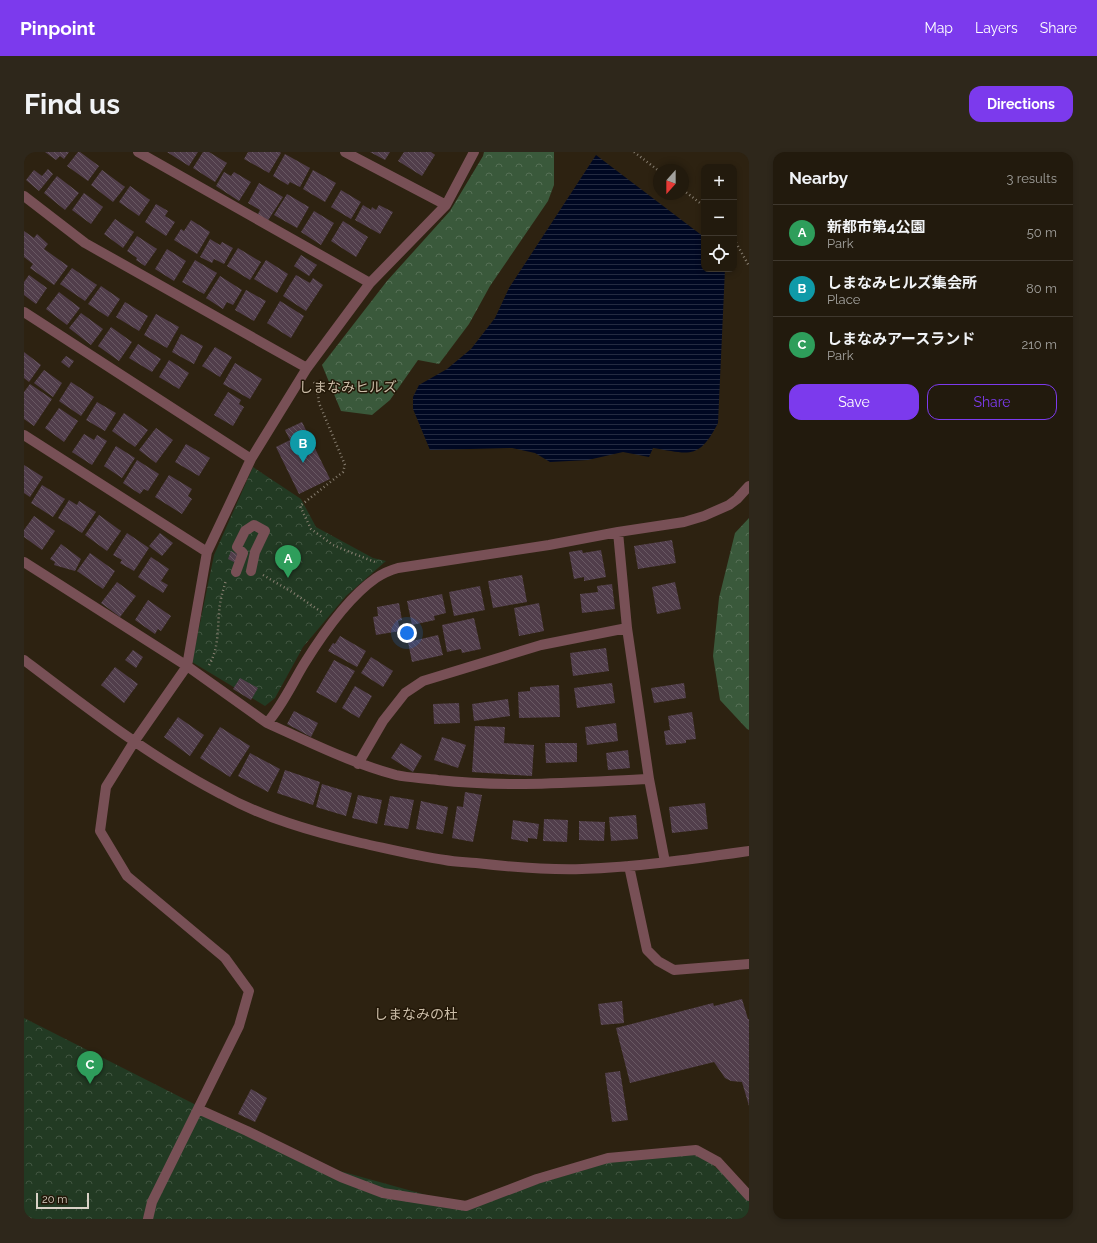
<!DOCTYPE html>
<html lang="en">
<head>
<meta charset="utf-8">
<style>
  :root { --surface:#221a0d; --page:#2e271b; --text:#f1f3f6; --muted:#a2a19d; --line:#3f382e; --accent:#7c3aed }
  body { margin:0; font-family:Raleway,"Noto Sans JP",sans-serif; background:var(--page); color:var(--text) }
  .controls { position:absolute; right:12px; top:12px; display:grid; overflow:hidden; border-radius:8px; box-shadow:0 2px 6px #0003 }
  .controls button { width:36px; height:36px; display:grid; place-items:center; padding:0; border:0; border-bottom:1px solid var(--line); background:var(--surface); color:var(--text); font:20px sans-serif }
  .compass { position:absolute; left:629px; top:12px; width:36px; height:36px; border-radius:50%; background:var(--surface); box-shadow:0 2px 6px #0003; rotate:201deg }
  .scale { position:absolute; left:12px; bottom:10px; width:53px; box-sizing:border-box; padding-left:4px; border:2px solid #d8d1c6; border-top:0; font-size:11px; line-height:14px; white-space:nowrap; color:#d8d1c6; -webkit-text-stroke:3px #231808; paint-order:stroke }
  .you { position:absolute; left:383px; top:481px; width:14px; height:14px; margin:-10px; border:3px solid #fff; border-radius:50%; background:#1a73e8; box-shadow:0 0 0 6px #1a73e833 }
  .badge { display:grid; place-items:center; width:26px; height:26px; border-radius:50%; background:var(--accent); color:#fff; font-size:13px; font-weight:700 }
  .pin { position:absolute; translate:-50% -33px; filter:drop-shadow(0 1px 2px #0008) }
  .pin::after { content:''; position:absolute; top:21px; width:14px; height:12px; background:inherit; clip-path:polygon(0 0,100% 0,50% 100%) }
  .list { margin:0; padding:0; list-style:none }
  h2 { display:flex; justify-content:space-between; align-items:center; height:52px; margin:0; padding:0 16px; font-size:17px }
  h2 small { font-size:13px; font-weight:400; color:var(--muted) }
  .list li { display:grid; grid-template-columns:26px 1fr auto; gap:12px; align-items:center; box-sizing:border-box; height:56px; padding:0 16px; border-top:1px solid var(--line) }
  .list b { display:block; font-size:15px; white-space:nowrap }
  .list p { margin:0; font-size:13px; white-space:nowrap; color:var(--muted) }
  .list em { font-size:13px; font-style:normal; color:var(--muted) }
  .actions { display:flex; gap:8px; padding:12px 16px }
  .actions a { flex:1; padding:9px 0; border:1px solid var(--accent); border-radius:12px; text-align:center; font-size:14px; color:var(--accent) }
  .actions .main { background:var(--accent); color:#fff }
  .icon { flex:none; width:22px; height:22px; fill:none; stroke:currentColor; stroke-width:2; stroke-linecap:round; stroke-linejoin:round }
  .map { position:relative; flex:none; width:725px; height:1067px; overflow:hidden; border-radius:12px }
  header { display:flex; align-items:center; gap:24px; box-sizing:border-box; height:56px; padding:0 20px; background:var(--accent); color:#fff }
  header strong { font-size:19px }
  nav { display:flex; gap:22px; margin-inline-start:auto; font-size:14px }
  .intro { display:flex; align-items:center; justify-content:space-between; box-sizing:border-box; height:96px; padding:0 24px }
  h1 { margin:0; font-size:28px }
  .button { padding:10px 18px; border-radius:12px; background:var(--accent); color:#fff; font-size:14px; font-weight:700 }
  main { display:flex; gap:24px; padding:0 24px }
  aside { flex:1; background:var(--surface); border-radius:12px; box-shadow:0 2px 6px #0003 }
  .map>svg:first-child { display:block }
</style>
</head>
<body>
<header>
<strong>Pinpoint</strong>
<nav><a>Map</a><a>Layers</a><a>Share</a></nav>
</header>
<div class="intro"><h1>Find us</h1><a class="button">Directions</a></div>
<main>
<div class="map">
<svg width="725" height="1067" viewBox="0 0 725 1067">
  <defs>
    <pattern id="forest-crowns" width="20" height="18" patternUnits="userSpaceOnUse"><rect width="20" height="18" fill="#3a593b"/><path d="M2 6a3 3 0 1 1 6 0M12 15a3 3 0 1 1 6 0" fill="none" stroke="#567056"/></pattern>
    <pattern id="park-crowns" width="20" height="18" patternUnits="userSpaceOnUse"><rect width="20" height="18" fill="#223a23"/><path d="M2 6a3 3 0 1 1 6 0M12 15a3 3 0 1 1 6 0" fill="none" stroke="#415541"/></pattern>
    <pattern id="water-rules" width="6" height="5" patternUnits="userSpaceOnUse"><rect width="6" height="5" fill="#000822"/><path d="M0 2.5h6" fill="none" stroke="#242b41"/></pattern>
    <pattern id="building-back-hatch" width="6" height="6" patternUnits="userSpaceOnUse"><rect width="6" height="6" fill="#513e4b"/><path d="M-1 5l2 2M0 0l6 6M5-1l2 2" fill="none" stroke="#695963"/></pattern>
  </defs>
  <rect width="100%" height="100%" fill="#2d2211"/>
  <path fill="url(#forest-crowns)" d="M460,0H530V33L524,49L466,134L445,172L415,212L394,208L366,248L348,263L317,259L298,213L363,129L426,59L459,4Z
    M725,366V578L723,577L696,548L689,504L695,446L711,381Z"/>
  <path fill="url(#park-crowns)" d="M229,315L277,347L292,375L349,406L362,409L322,444L279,495L251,546L241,554L168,510L190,403Z
    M0,866L287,1011L442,1054L604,1004L672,998L725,1045V1067H0Z"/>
  <path fill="url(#water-rules)" d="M572,3L680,85V117H701L694,271C675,308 666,302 629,296L625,305L599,300L564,308L526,310L511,301L488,296L406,298L389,257V245L395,233L423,217L447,197L471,166L485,136Z"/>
  <path fill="url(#building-back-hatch)" d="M21,0H45L40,7L36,4L32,8Z
    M54,0H56L75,14L64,29L43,14Z
    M143,0H174L165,14Z
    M179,0H185L203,11L191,30L169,16Z
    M224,0H256L257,1L245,21L220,7Z
    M346,0H366L361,8Z
    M380,0H407L411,3L398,24L374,9Z
    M261,2L286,16L276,35L266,30L264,33L249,24Z
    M24,17L29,22L15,39L2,28L10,18L18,24Z
    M78,18L101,35L89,50L67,33Z
    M289,18L312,31L301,50L279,37Z
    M200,20L207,24L210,20L227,30L215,49L192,34Z
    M33,24L55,41L41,58L20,41Z
    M235,31L259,45L243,70L233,64L236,58L224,51Z
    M106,34L126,48L115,64L95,50Z
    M317,38L337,50L327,67L307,55Z
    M60,41L79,55L67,72L48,58Z
    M263,42L285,55L273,76L250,63Z
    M132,52L144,59L141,64L151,70L142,84L121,70Z
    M339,53L347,58L348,55L352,58L355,53L369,60L356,82L331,68Z
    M290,59L310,71L297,93L277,80Z
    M91,67L110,80L99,96L80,82Z
    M167,68L186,80L173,102L150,88L157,77L160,79Z
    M319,69L344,85L332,105L307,89Z
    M0,79L10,86L13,82L24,92L20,97L44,114L30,133L6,116L9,112L0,105Z
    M113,84L133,97L121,114L112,108L113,106L103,99Z
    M186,87L196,93L198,90L209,96L200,112L190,107L188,111L176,105Z
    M214,96L237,110L226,128L203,114Z
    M143,97L162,109L150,129L131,117Z
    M277,103L293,113L285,124L270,114Z
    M171,108L193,121L180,142L158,130Z
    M242,108L264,122L253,141L230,127Z
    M48,116L73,133L61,149L36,132Z
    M5,123L23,136L12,152L0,143V130Z
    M272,123L286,131L289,126L299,133L282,159L259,144Z
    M196,124L218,138L209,153L203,150L199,157L182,146Z
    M77,134L96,147L84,165L64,152Z
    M222,138L242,149L230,169L211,158Z
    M35,140L56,156L43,173L22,157Z
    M256,149L280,164L267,186L243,171Z
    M101,150L124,164L115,179L92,165Z
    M57,161L79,177L67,193L45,176Z
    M132,162L155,175L143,196L120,183Z
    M87,175L108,190L95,209L74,194Z
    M157,182L179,194L170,212L148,200Z
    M114,192L137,207L128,220L105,206Z
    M191,195L208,205L196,225L178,214Z
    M0,200L17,213L5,230L0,226Z
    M42,204L50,209L45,216L37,210Z
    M145,208L165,221L155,237L135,225Z
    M211,211L238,227L226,247L199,232Z
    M20,218L38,231L29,245L10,231Z
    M47,230L70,245L57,264L35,249Z
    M6,232L28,247L10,274L0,267V240Z
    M204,240L217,248L215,252L220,255L209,274L190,263Z
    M73,250L92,261L81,279L62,268Z
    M35,256L54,269L40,290L21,276Z
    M100,261L124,278L111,295L88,279Z
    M278,270L306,327L275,342L252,295L266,288L261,278Z
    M132,276L149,288L132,311L115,298Z
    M60,282L70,288L73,283L83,289L68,313L48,300Z
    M162,292L186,306L175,324L151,310Z
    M92,294L111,306L98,326L80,314Z
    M113,308L135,322L124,339L120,337L116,342L99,331Z
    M0,313L19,325L6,345L0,341Z
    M145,323L168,337L164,344L168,347L158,362L131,345Z
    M18,333L41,347L29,365L7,351Z
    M45,348L53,353L55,349L72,360L58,381L34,366Z
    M75,363L97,379L83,399L61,383Z
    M10,364L31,379L18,398L0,385V378Z
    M103,381L125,396L110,419L96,411L98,408L89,403Z
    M136,381L149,391L138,404L125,394Z
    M648,388L652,411L614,417L610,394Z
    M37,392L57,407L51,419L30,413L31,410L26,407Z
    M558,398L559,401L577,398L582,425L560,429V425L550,427L545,400Z
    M207,399L215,403L212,411L204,407Z
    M66,401L91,419L79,437L53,419Z
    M127,405L145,417L137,429L144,433L139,441L114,425Z
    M498,423L503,450L469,456L464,429Z
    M93,430L112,444L96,465L77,451Z
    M651,430L657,457L633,462L628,435Z
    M588,432L591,457L558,461L556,442L574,440L573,434Z
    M456,434L461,458L430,464L425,440Z
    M418,442L422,461L410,464L411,468L388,473L383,449Z
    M124,448L147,464L137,479L134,477L131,482L111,468Z
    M375,451L378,468L374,469L376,479L352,483L349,465L354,464L353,455Z
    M515,451L520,479L495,484L490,456Z
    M450,466L457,497L438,501L437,497L423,500L418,473Z
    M414,483L419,503L388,510L384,490Z
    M316,484L342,499L333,515L304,499L309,491L311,492Z
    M582,496L585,519L549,524L546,501Z
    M109,498L119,505L112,516L101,508Z
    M347,505L369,519L359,535L337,521Z
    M310,508L331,519L312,551L292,540Z
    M91,515L114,532L100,551L77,533Z
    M216,526L234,536L227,548L209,537Z
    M588,531L591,551L553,556L550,536Z
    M660,531L662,546L630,551L627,536Z
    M535,533L536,565L495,566L494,540L506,539V535Z
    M331,534L348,544L335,566L318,556Z
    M484,547L486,564L450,569L448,552Z
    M435,551L436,571L410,572L409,552Z
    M270,559L294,571L287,585L263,572Z
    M668,560L672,587L662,588V591L642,593L640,579L646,578L644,564Z
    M154,565L180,583L166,604L140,585Z
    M592,571L594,589L563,593L561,575Z
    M451,574L481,575L480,591L510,593L508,624L448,620Z
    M196,575L226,594L206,625L176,606Z
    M418,585L442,593L434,616L410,608Z
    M377,591L398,604L389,620L367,606Z
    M521,591H553V610L522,611Z
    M604,598L606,616L584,618L582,601Z
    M226,601L256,617L244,640L214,624Z
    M261,618L296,630L289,653L253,641Z
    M298,632L328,641L322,664L292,655Z
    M441,640L458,643L449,690L428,686L433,654L439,655Z
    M334,643L358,648L353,672L328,666Z
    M366,644L390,648L384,677L360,673Z
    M397,649L424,655L419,682L392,677Z
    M681,651L684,677L648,681L645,655Z
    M612,663L614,687L587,689L585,665Z
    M520,667L544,668L543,690L519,689Z
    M489,668L515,672L513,687L504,686V690L487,687Z
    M555,669L581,670L580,689L555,688Z
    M718,847L724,867H725V954L718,930L707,929L701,926L690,910L606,931L592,876L689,851L690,854Z
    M598,849L600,871L577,873L574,852Z
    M596,919L604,968L588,970L581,921Z
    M227,937L243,946L231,970L214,962Z"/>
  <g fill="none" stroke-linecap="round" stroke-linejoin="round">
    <path stroke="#887f71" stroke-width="2.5" stroke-dasharray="1 3" stroke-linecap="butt" d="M610,0L635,19
      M659,38L680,54
      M710,87L725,114
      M290,230L293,236L295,251L321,313L319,320L276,354L287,377L309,393L328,401L351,410
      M239,423L268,440L299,461
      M185,513C196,495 193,472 196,452C197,444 200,436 202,428"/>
    <path stroke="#785056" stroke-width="10" d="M114,0L346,131
      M321,0L422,53
      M0,44L61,91L283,216
      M0,160L227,307
      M0,283L183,400
      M594,380L603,476L625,627L641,710
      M0,410L163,514L243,571C258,554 268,532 280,512C298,483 323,446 352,426C358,422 367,418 374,416L525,393L594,380L660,370L680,364L705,353L713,347L725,334
      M212,420L219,401L213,395L221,379L230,373L241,379L231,400L227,419
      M0,508C63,556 126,605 197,642C240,666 289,680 337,691C365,697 393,704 421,708C431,710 442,710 452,711C487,715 522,718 558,717C614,715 669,707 725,699
      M243,571C285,590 327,611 372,623C385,626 400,626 414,628C484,636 555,630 625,627
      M334,612L359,569L381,541L399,529L517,493L603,476
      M605,714L623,798L634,809L650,818L725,812
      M174,957L223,979L317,1025L359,1041L442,1054L513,1027L584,1006L672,998L694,1010L725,1044
      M124,1067L128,1050L215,874L225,839L201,806L103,724L76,679L82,635L110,590L163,514L183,400L227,307L283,216L346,131L422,53L450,0"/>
  </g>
  <g text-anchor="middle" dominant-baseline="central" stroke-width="3" stroke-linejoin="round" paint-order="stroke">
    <g font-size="14" fill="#cbbda8" stroke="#231808">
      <text x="324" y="235">しまなみヒルズ</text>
      <text x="392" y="862">しまなみの杜</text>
    </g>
  </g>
</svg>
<div class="controls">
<button>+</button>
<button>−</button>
<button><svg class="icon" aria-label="locate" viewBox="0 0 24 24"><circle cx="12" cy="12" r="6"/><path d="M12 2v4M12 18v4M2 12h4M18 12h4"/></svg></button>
</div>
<svg class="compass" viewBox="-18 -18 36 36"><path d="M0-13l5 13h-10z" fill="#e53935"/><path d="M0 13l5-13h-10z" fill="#a2a19d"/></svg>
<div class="scale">20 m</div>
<div class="you"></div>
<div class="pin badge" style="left:264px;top:426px;background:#2e9e5b">A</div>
<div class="pin badge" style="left:279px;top:311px;background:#0f9aa8">B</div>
<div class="pin badge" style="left:66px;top:932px;background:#2e9e5b">C</div>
</div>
<aside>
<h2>Nearby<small>3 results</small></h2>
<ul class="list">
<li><span class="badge" style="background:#2e9e5b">A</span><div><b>新都市第4公園</b><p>Park</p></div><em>50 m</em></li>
<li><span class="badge" style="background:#0f9aa8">B</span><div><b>しまなみヒルズ集会所</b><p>Place</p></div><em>80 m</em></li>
<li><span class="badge" style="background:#2e9e5b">C</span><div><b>しまなみアースランド</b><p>Park</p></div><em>210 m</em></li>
</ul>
<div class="actions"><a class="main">Save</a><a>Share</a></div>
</aside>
</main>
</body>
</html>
